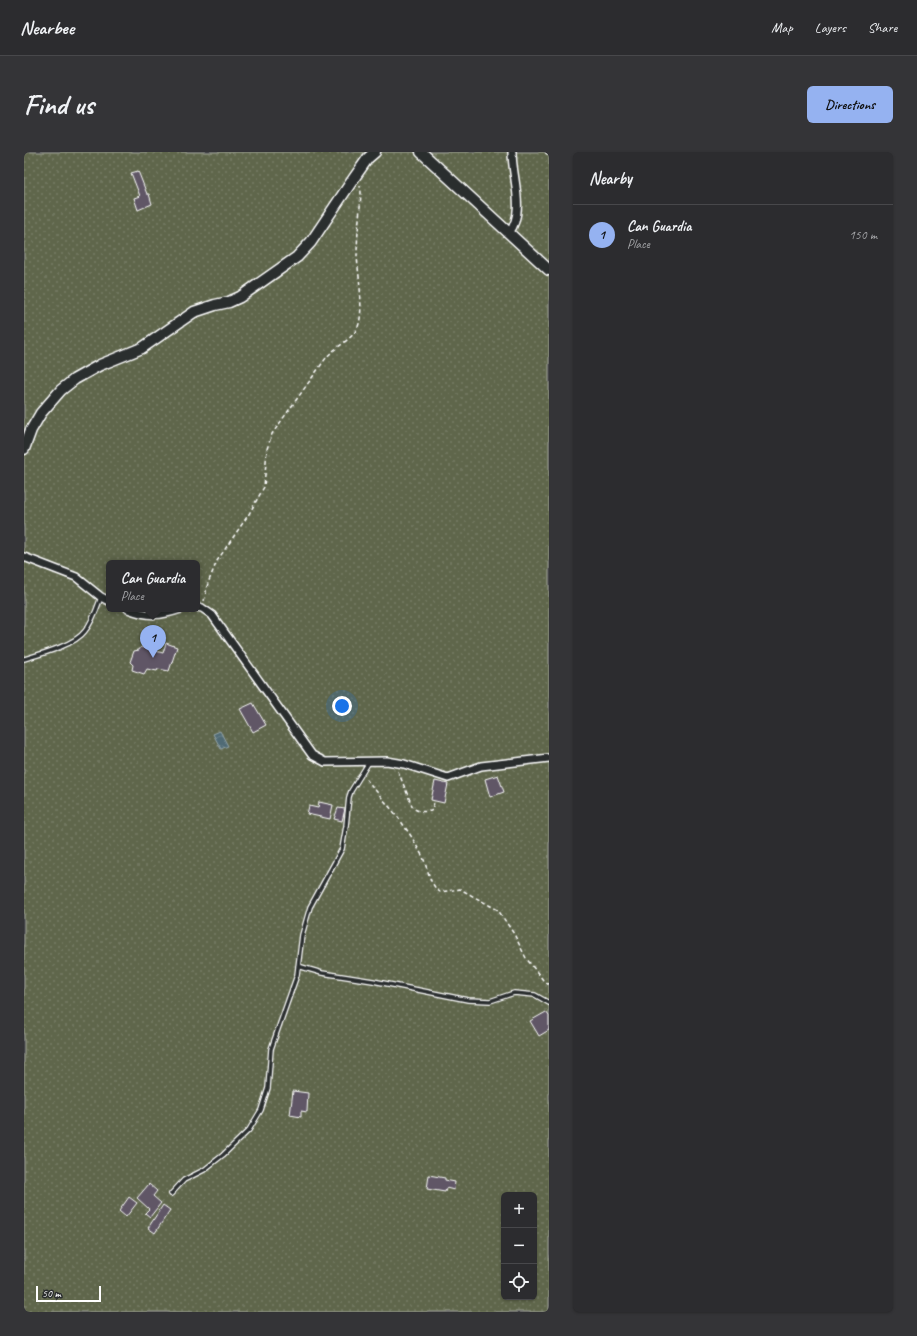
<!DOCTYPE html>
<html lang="en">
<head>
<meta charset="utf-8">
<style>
  :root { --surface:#2c2c2f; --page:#343437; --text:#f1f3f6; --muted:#a6a7aa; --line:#48484b; --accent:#95b2f1 }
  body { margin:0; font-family:Caveat,sans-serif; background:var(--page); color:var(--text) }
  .controls { position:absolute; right:12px; bottom:12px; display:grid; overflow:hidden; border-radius:6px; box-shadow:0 1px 3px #0004 }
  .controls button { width:36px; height:36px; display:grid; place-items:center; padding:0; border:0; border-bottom:1px solid var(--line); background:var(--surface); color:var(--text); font:20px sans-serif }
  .scale { position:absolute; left:12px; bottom:10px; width:65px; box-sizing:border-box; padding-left:4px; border:2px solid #fff; border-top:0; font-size:11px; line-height:14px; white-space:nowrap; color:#fff; -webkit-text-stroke:3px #2a2d2e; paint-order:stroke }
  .you { position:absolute; left:318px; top:554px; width:14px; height:14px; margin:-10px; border:3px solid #fff; border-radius:50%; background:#1a73e8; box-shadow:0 0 0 6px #1a73e833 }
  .badge { display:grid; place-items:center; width:26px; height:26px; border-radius:50%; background:var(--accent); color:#111; font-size:13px; font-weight:700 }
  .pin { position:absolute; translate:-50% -33px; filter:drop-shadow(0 1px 2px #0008) }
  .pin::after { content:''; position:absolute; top:21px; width:14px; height:12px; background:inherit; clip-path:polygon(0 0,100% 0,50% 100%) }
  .popup { position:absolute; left:82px; top:408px; width:94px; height:52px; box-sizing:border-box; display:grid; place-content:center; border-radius:6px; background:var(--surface); filter:drop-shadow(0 1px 3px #0005); font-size:13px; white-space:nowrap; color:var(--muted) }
  .popup b { font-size:15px; color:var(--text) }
  .popup::after { content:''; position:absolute; left:50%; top:100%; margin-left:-8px; border:8px solid transparent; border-top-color:var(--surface) }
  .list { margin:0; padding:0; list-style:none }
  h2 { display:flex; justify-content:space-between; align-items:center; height:52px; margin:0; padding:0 16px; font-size:17px }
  h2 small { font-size:13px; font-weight:400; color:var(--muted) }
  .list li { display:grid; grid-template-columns:26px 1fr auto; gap:12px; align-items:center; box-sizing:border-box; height:60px; padding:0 16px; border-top:1px solid var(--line) }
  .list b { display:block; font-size:15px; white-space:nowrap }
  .list p { margin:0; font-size:13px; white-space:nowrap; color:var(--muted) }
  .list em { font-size:13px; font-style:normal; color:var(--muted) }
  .icon { flex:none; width:22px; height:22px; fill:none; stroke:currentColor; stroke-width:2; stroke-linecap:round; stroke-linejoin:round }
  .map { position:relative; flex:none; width:525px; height:1160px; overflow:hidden; border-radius:6px }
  header { display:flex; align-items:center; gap:24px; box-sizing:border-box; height:56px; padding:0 20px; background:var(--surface); border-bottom:1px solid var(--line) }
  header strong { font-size:19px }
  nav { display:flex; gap:22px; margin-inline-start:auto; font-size:14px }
  .intro { display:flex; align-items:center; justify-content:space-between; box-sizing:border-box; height:96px; padding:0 24px }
  h1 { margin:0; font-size:28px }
  .button { padding:10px 18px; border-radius:6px; background:var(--accent); color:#111; font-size:14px; font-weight:700 }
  main { display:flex; gap:24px; padding:0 24px }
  aside { flex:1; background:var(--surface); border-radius:6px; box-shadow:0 1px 3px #0004 }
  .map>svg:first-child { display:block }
</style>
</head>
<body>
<header>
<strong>Nearbee</strong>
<nav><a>Map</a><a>Layers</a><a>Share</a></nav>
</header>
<div class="intro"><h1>Find us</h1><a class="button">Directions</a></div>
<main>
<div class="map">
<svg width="525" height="1160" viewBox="0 0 525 1160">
  <defs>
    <pattern id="park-dots" width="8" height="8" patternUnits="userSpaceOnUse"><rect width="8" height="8" fill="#5f664c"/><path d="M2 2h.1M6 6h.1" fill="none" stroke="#777d67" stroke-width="1.8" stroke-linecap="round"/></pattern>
    <pattern id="water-waves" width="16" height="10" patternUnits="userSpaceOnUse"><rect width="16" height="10" fill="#4f6a74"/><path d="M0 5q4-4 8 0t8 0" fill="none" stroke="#698089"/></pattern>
  </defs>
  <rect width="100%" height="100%" fill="#3a3a3f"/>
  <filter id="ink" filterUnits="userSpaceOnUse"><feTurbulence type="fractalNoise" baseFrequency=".025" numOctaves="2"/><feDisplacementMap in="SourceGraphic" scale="8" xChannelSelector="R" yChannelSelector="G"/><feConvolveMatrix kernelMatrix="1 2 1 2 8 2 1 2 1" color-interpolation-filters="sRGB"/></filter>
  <g filter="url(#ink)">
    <path fill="url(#park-dots)" stroke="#afb2a6" fill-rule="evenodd" d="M0,0H525V1160H0ZM85,411H173V457H85ZM480,1043H510V1145H480Z"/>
    <path fill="url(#water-waves)" stroke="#95a6ac" d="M196,579L204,594L197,597L189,582Z"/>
    <path fill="#605766" stroke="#fff" d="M114,19L123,42H125L128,52L114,58L110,46L116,44L107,21Z
      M142,491L153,495L145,519L134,517L133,519L123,517L120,522L108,518L109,513L106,510L110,499L115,498L117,495L139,501Z
      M229,551L242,573L229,580L216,557Z
      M474,623L480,640L466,645L461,627Z
      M411,629L424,632L420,651L407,648Z
      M295,650L309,653L306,667L283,662L285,654L294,656Z
      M314,656L321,657L318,669L310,667Z
      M522,860L525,864V878L515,884L506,869Z
      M269,939L284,941L283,960L277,959V965L266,963Z
      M405,1023L421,1026V1028L431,1030L430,1038L422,1036L421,1040L403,1037Z
      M125,1032L133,1039L129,1044L137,1051L126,1065L121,1061L125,1057L113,1046Z
      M105,1045L113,1051L102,1065L95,1059Z
      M139,1053L146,1058L131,1081L124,1076Z"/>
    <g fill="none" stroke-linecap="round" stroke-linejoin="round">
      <g stroke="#fff" stroke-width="6">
        <path id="lane" d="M0,507C17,502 51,493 61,479C69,469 73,456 77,445
          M274,814L298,821L349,829L444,848L466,849L490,841L511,843L525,851
          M147,1042L160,1028L180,1018L199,1003L225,978L237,958L244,936L247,897L273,823L278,783L286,755L318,697L322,674L325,645L327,639L345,610"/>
      </g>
      <g stroke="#fff" stroke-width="10">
        <path id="street" d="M485,81C502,59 488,26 488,0
          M0,405L52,425L77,445L85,449
          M173,455L178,456L188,463L288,603L301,610L363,609L380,612L424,626L457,614L525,606
          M104,457C125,465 136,464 157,457"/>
      </g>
      <g stroke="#fff" stroke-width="13">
        <path id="secondary" d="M397,0L525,118
          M0,297L7,278L17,261L37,238L51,227L76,213L118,196L170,160L191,153L205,150L216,145L273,105L287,90L330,26L344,6L351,0"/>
      </g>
      <path stroke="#fff" stroke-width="1.5" stroke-dasharray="4 3" stroke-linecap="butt" d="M521,0L525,4
        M180,449L184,431L193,409L225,362L240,335L243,297L248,282L302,206C311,195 326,189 333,177C341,162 334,121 333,104C333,82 336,61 337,40L336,34
        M374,619L389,656C394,660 400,660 407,659L410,651
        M342,627L374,665L387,684L399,705L407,729L412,737L416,740L436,737L474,758L490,782L502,806L519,828L525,833"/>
      <use href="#lane" stroke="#2a2d2e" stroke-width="3.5"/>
      <use href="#street" stroke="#2a2d2e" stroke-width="7"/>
      <use href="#secondary" stroke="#2a2d2e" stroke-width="10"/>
    </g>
  </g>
</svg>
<div class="controls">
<button>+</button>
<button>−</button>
<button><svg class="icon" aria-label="locate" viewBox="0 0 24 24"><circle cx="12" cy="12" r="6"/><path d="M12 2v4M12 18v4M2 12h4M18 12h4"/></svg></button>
</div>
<div class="scale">50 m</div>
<div class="you"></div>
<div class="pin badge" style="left:129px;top:506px">1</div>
<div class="popup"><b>Can Guardia</b>Place</div>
</div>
<aside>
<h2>Nearby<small></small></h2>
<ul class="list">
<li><span class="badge">1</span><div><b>Can Guardia</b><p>Place</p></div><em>150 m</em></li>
</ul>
</aside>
</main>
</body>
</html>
